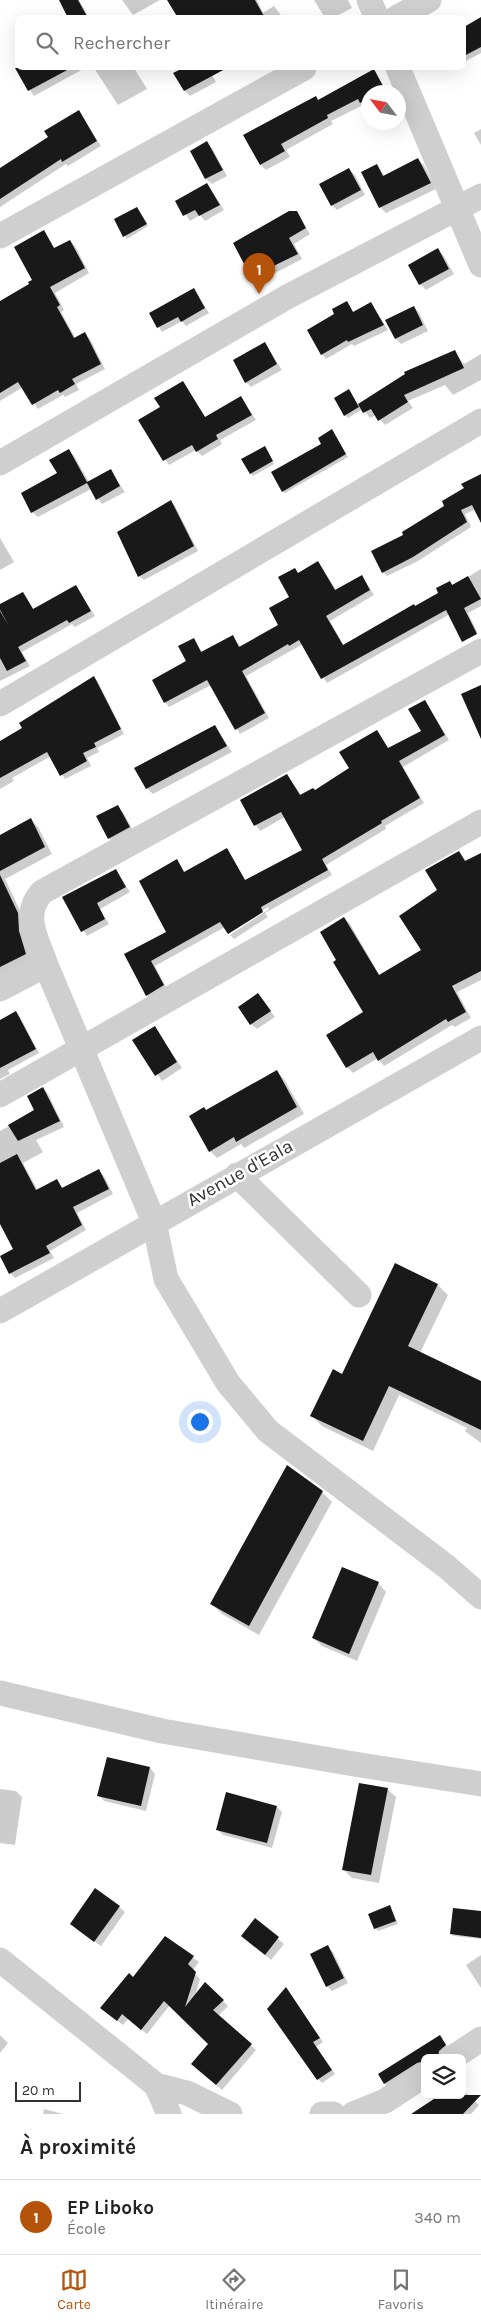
<!DOCTYPE html>
<html lang="fr">
<head>
<meta charset="utf-8">
<style>
  :root { --surface:#fff; --page:#f6f6f6; --text:#222; --muted:#767676; --line:#e0e0e0; --accent:#b45309 }
  body { margin:0; font-family:Karla,sans-serif; background:var(--page); color:var(--text) }
  .controls { position:absolute; right:15px; bottom:15px; display:grid; overflow:hidden; border-radius:8px; box-shadow:0 5px 20px #0002 }
  .controls button { width:45px; height:45px; display:grid; place-items:center; padding:0; border:0; border-bottom:1px solid var(--line); background:var(--surface); color:var(--text); font:25px sans-serif }
  .compass { position:absolute; left:361px; top:85px; width:45px; height:45px; border-radius:50%; background:var(--surface); box-shadow:0 5px 20px #0002; rotate:302deg }
  .scale { position:absolute; left:15px; bottom:12px; width:66px; box-sizing:border-box; padding-left:5px; border:2px solid #323232; border-top:0; font-size:14px; line-height:18px; white-space:nowrap; color:#323232; -webkit-text-stroke:4px #fff; paint-order:stroke }
  .you { position:absolute; left:199px; top:1421px; width:18px; height:18px; margin:-12px; border:4px solid #fff; border-radius:50%; background:#1a73e8; box-shadow:0 0 0 8px #1a73e833 }
  .badge { display:grid; place-items:center; width:32px; height:32px; border-radius:50%; background:var(--accent); color:#fff; font-size:16px; font-weight:700 }
  .pin { position:absolute; translate:-50% -41px; filter:drop-shadow(0 1px 2px #0008) }
  .pin::after { content:''; position:absolute; top:26px; width:18px; height:15px; background:inherit; clip-path:polygon(0 0,100% 0,50% 100%) }
  .list { margin:0; padding:0; list-style:none }
  h2 { display:flex; justify-content:space-between; align-items:center; height:65px; margin:0; padding:0 20px; font-size:21px }
  h2 small { font-size:16px; font-weight:400; color:var(--muted) }
  .list li { display:grid; grid-template-columns:32px 1fr auto; gap:15px; align-items:center; box-sizing:border-box; height:75px; padding:0 20px; border-top:1px solid var(--line) }
  .list b { display:block; font-size:19px; white-space:nowrap }
  .list p { margin:0; font-size:16px; white-space:nowrap; color:var(--muted) }
  .list em { font-size:16px; font-style:normal; color:var(--muted) }
  .icon { flex:none; width:28px; height:28px; fill:none; stroke:currentColor; stroke-width:2; stroke-linecap:round; stroke-linejoin:round }
  .map { position:relative; flex:none; width:481px; height:2114px; overflow:hidden }
  .search { position:absolute; background:var(--surface); box-shadow:0 5px 20px #0002; left:15px; right:15px; top:15px; height:55px; display:flex; align-items:center; gap:12px; box-sizing:border-box; padding:0 18px; border-radius:8px; color:var(--muted); font-size:19px }
  .sheet { height:140px; background:var(--surface) }
  nav { display:flex; justify-content:space-around; align-items:center; box-sizing:border-box; height:70px; border-top:1px solid var(--line); background:var(--surface); font-size:14px; color:var(--muted) }
  nav a { display:grid; justify-items:center; gap:2px }
  nav .on { color:var(--accent) }
  .map>svg:first-child { display:block }
</style>
</head>
<body>
<div class="map">
<svg width="481" height="2114" viewBox="0 0 481 2114">
  <rect width="100%" height="100%" fill="#fff"/>
  <path fill="#0003" d="M68,0H79L89,18H70Z
    M122,0H160L133,15Z
    M169,0H257L263,13L274,6L283,18H248Z
    M314,0H348L352,8L333,18H325Z
    M481,19V53L464,62V35Z
    M26,68H85L34,96L18,71Z
    M94,68H134L147,89L118,105Z
    M185,68H208L216,82L190,96L185,91L175,73Z
    M374,71L388,92H368V107L363,105L331,121L333,124L286,150L290,157L266,170L261,165L315,97L319,101Z
    M78,111L101,146L68,166L66,164L0,207V170L49,138Z
    M481,129V145L474,133Z
    M207,143L212,148L227,176L212,184L206,179L192,151Z
    M418,160L424,165L436,189L386,213L380,207L363,173L377,166L385,176Z
    M349,169L355,175L365,195L337,210L332,205Z
    M207,184L224,210L205,221L200,215L190,221L177,201Z
    M139,211L148,226L127,239L116,220Z
    M296,213L310,234L294,244L302,259L258,282L252,276L235,243Z
    M43,231L55,249L70,241L75,246L89,273L55,293L64,310L61,312L76,339L85,334L90,339L105,369L76,384L79,390L65,397L63,395L38,409L23,387L0,401V302L31,285L34,280Z
    M438,250L443,255L454,274L426,290L420,284L410,265Z
    M194,290L209,313L186,326L182,321L162,332L150,314Z
    M347,303L354,313L371,304L388,330L354,346L352,344L326,359L322,354L336,314Z
    M414,307L419,313L428,331L401,344L396,339L387,321Z
    M265,344L282,370L251,387L246,382Z
    M454,351L464,364L481,354V380L453,395L445,385L408,401L413,408L385,425L376,415L370,418L363,409L348,418L345,415L406,375Z
    M183,383L206,418L241,398L256,420L220,440L222,444L202,456L196,450L169,465L140,421L162,408Z
    M332,431L348,457L285,493L283,491Z
    M69,450L74,456L89,482L110,470L125,492L102,504L91,489L38,517L32,512L58,473Z
    M267,450L274,464L253,476L251,474Z
    M481,475V507L465,514L471,527L418,561L387,576L383,572L405,535L446,506Z
    M171,502L175,506L198,551L144,580L139,576Z
    M0,538L14,562L0,570Z
    M318,562L337,591L362,576L374,595L330,621L344,646L440,594L450,582L453,586L481,569V606L468,613L477,632L464,639L450,614L327,683L303,644L246,676L269,718L240,734L211,685L169,707L165,702L188,662L194,640L203,653L233,637L241,647L280,626L299,574Z
    M76,586L95,616L75,627L72,624L22,652L30,666L0,681V632L10,627L0,606L23,593L34,610Z
    M94,677L98,682L124,734L97,748L99,752L87,758L91,766L65,779L51,756L12,778L14,781L0,789V742L24,729Z
    M425,701L449,740L403,767L424,803L385,826L386,829L326,865L332,875L265,913L268,917L234,939L230,935L269,909L268,907L229,933L225,927L155,966L168,991L152,1000L147,995L126,955L167,933L177,861L185,873L227,850L246,881L304,850L285,817L260,831L241,800L287,775L301,795L315,791L350,768L377,731L389,749L423,731Z
    M215,727L232,752L153,794L147,788Z
    M117,806L123,812L134,833L115,844L109,838L98,817Z
    M30,820L38,827L52,854L5,879L25,921L33,962L0,978V836Z
    M459,853L466,861L481,854V980L457,992L471,1018L455,1027L452,1025L384,1066L378,1058L353,1073L347,1067L365,1013L338,961L344,918L350,924L380,976L423,950L439,891Z
    M115,870L130,892L100,909L109,924L87,936L64,898Z
    M258,994L275,1017L257,1029L251,1024Z
    M16,1013L20,1017L39,1053L8,1070L10,1074L0,1079V1021Z
    M154,1027L182,1068L162,1081L134,1040Z
    M277,1072L284,1079L304,1114L244,1148L241,1144L217,1158L210,1151Z
    M43,1088L48,1094L64,1127L36,1140L43,1152L23,1163L38,1191L57,1180L63,1189L99,1171L104,1176L113,1194L77,1213L86,1230L50,1251L54,1258L15,1278L10,1273L15,1250L0,1221V1131L36,1111Z
    M438,1285L448,1295L420,1353L481,1382V1443L465,1431L467,1428L399,1395L373,1451L322,1426L312,1416L343,1375Z
    M322,1492L332,1502L259,1635L222,1614L212,1604Z
    M378,1583L386,1592L357,1661L322,1646L314,1638Z
    M150,1768L155,1774L146,1811L104,1801L99,1795Z
    M0,1789L16,1791L22,1797L15,1845L0,1843Z
    M387,1789L396,1797L379,1883L352,1878L343,1869Z
    M277,1807L282,1812L272,1848L223,1835L217,1829Z
    M119,1907L125,1912L101,1946L71,1924Z
    M390,1907L398,1924L378,1931L375,1928Z
    M481,1912V1939L454,1936L451,1934Z
    M256,1920L284,1944L271,1960L248,1941Z
    M165,1938L199,1962L192,1971L200,1979L195,1996L205,1983L228,2006L218,2016L256,2050L222,2090L198,2069L210,2044L170,2005L147,2034L128,2019L123,2025L107,2013Z
    M328,1947L333,1952L348,1983L332,1991L327,1986Z
    M481,1955V1988L466,1965Z
    M286,1989L323,2042L316,2047L335,2074L322,2083L318,2079Z
    M0,2035L8,2043L0,2053Z
    M440,2037L451,2051L444,2058H425V2068L391,2089L385,2084L380,2074Z
    M462,2089L479,2105L471,2114H426L462,2095Z
    M44,2109L63,2114H43Z"/>
  <path fill="#191919" d="M59,0H78L88,18H68Z
    M167,0H255L265,18H178Z
    M481,17V47L464,56V27Z
    M15,68H71L28,91Z
    M183,68H227L184,91L173,73Z
    M374,69L385,90L380,92H368V99L360,103L358,99L327,115L328,118L281,144L285,151L260,165L243,135L316,96L318,100Z
    M79,110L97,141L62,162L61,159L0,199V168L48,137L44,131Z
    M207,141L223,170L205,179L190,151Z
    M418,158L431,183L379,208L361,172L377,164L383,176Z
    M349,168L361,190L331,206L319,184Z
    M207,183L220,205L199,216L195,210L183,216L175,201Z
    M137,207L147,224L123,237L114,219Z
    M289,211H297L306,228L289,238L298,254L251,277L233,243Z
    M44,230L54,248L70,240L85,268L50,287L60,305L57,307L74,338L85,332L101,364L72,379L75,384L60,393L58,390L32,405L18,382L0,393V301L29,284L28,282L32,280L14,247Z
    M438,248L449,269L419,285L408,265Z
    M194,288L205,308L181,322L178,317L157,328L149,313Z
    M347,301L353,312L371,302L384,325L348,342L347,340L321,355L307,330L334,314L332,309Z
    M414,306L423,325L395,339L385,320Z
    M265,342L277,364L245,383L233,360Z
    M455,350L464,368L404,395L408,402L378,421L371,409L363,413L358,404L405,374L404,372Z
    M183,381L205,417L241,396L252,415L216,435L218,439L196,452L192,445L163,461L138,420L160,407L154,398Z
    M349,389L359,407L344,416L334,398Z
    M332,429L346,454L282,492L271,472L321,444L318,438Z
    M265,446L273,461L250,474L241,459Z
    M69,449L87,482L111,469L120,486L96,500L87,483L31,513L21,493L57,473L49,460Z
    M481,474V523L472,505L461,510L467,522L413,557L382,573L371,551L403,535L402,532L444,506L442,501L464,488L461,484Z
    M171,500L194,546L138,577L117,532Z
    M318,561L335,590L362,575L370,590L326,616L343,645L414,604L415,606L438,593L436,588L450,581L452,585L468,576L481,599L464,608L477,634L462,642L446,610L321,679L299,640L289,646L288,644L242,671L265,713L235,730L207,680L164,703L152,680L186,661L178,646L194,638L201,652L233,635L239,647L278,625L269,608L289,597L278,577L295,568L298,573Z
    M76,585L91,611L69,623L67,620L18,647L26,661L7,671L0,658V611L9,626L0,610V604L23,592L33,609Z
    M94,676L121,729L94,743L96,747L83,753L87,761L60,776L47,752L0,778V741L22,728L19,723Z
    M481,685V739L461,694Z
    M425,700L445,735L399,761L420,798L381,821L382,823L322,859L328,870L261,907L263,912L228,934L220,922L151,961L164,985L146,996L124,954L166,932L139,881L177,859L184,872L227,848L245,880L302,850L281,812L254,826L240,800L287,774L300,795L313,788L315,790L349,768L339,752L377,730L388,748L421,731L408,709Z
    M215,725L227,746L146,789L134,768Z
    M118,805L130,827L108,839L96,816Z
    M31,818L45,847L0,871V835Z
    M459,851L465,861L481,853V971L452,986L466,1012L448,1022L446,1019L378,1061L373,1052L346,1068L326,1035L363,1012L333,962L336,960L320,932L344,917L379,975L421,950L399,916L437,890L425,870Z
    M116,869L126,887L97,903L105,919L81,932L62,897Z
    M0,875L18,913L19,931L26,954L0,967Z
    M258,993L271,1011L250,1025L238,1007Z
    M16,1011L36,1049L0,1068V1020Z
    M155,1026L177,1062L155,1076L132,1040Z
    M277,1070L297,1107L236,1142L234,1137L209,1152L189,1116L204,1107L206,1110Z
    M43,1087L60,1121L18,1141L8,1125L34,1110L27,1096Z
    M17,1154L36,1190L57,1179L62,1188L99,1169L109,1189L73,1207L82,1225L46,1246L50,1253L9,1274L0,1256L13,1249L0,1224V1163Z
    M395,1263L438,1284L408,1346L481,1381V1430L389,1386L363,1441L310,1416L333,1369L342,1374Z
    M287,1465L323,1491L249,1626L210,1604Z
    M342,1567L379,1582L349,1654L312,1638Z
    M107,1757L150,1767L141,1806L97,1796Z
    M359,1783L388,1788L371,1875L342,1870Z
    M226,1792L277,1806L267,1843L216,1830Z
    M95,1888L120,1906L94,1942L70,1924Z
    M390,1905L396,1921L374,1929L368,1914Z
    M453,1908L481,1911V1938L450,1934Z
    M255,1918L279,1937L265,1955L241,1936Z
    M165,1936L194,1956L188,1964L196,1972L185,2007L205,1982L224,2000L213,2010L252,2044L216,2085L191,2064L208,2044L164,2001L141,2030L122,2014L117,2021L100,2008L129,1973L133,1977Z
    M328,1945L344,1978L326,1987L310,1954Z
    M286,1987L320,2038L313,2042L332,2070L317,2080L267,2009Z
    M440,2035L446,2045L439,2051L438,2058H425V2061L417,2063L384,2084L378,2074Z
    M440,2095H481L463,2114H411Z"/>
  <g fill="none" stroke-linecap="round" stroke-linejoin="round">
    <path stroke="#cfcfcf" stroke-width="25" d="M369,0L377,18
      M396,18L429,0
      M398,68L481,265
      M0,236L304,68
      M0,463L287,297L481,196
      M0,704L481,421
      M46,965L154,1222L166,1279L228,1383L268,1431L447,1567L481,1597
      M0,989L46,965C37,939 21,915 42,892L481,651
      M0,1095L481,822
      M237,1175L359,1295
      M0,1311L481,1038
      M0,1693L162,1731L354,1764L481,1784
      M0,1960L156,2085L187,2093L230,2114
      M452,2058L481,2039
      M156,2085L169,2114
      M322,2114H333
      M353,2114L385,2101L425,2075"/>
  </g>
  <g text-anchor="middle" dominant-baseline="central" stroke-width="5" stroke-linejoin="round" paint-order="stroke">
    <g font-size="19" fill="#323232" stroke="#fff">
      <text transform="translate(240 1173) rotate(-29)">Avenue d'Eala</text>
    </g>
  </g>
</svg>
<div class="controls">
<button><svg class="icon" aria-label="layers" viewBox="0 0 24 24"><path d="M12 4l9 5-9 5-9-5zM3 14l9 5 9-5"/></svg></button>
</div>
<svg class="compass" viewBox="-18 -18 36 36"><path d="M0-13l5 13h-10z" fill="#e53935"/><path d="M0 13l5-13h-10z" fill="#767676"/></svg>
<div class="scale">20 m</div>
<div class="you"></div>
<div class="pin badge" style="left:259px;top:294px">1</div>
<div class="search"><svg class="icon" aria-label="search" viewBox="0 0 24 24"><circle cx="10" cy="10" r="6"/><path d="M15 15l6 6"/></svg>Rechercher</div>
</div>
<section class="sheet">
<h2>À proximité<small></small></h2>
<ul class="list">
<li><span class="badge">1</span><div><b>EP Liboko</b><p>École</p></div><em>340 m</em></li>
</ul>
</section>
<nav>
<a class="on"><svg class="icon" aria-label="map" viewBox="0 0 24 24"><path d="M3 6l6-2 6 2 6-2v14l-6 2-6-2-6 2zM9 4v14M15 6v14"/></svg>Carte</a>
<a><svg class="icon" aria-label="directions" viewBox="0 0 24 24"><path d="M12 3l9 9-9 9-9-9zM9 14v-3h6M13 9l2 2-2 2"/></svg>Itinéraire</a>
<a><svg class="icon" aria-label="saved" viewBox="0 0 24 24"><path d="M7 4h10v16l-5-4-5 4z"/></svg>Favoris</a>
</nav>
</body>
</html>
